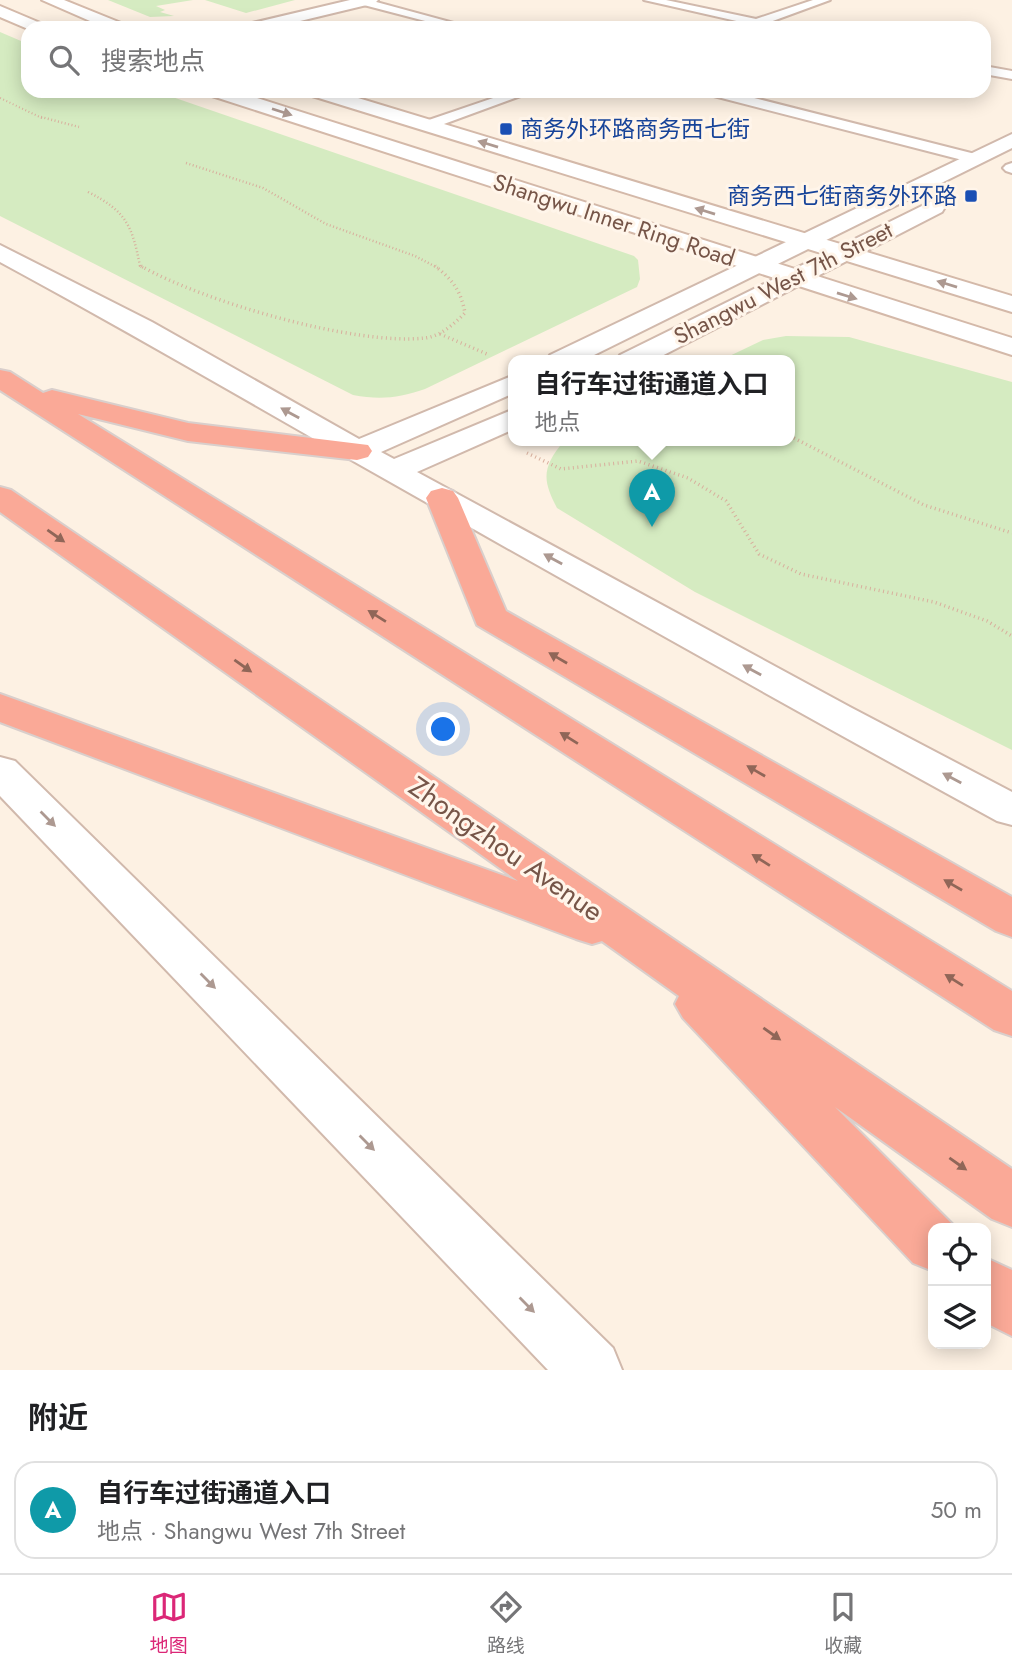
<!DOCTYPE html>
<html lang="zh">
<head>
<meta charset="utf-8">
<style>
  :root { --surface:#fff; --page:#f2f2f2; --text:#202124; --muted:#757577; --line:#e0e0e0; --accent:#db2777 }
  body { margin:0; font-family:Jost,"Noto Sans SC",sans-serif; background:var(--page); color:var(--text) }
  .controls { position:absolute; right:21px; bottom:21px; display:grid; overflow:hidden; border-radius:14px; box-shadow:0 4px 18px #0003 }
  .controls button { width:63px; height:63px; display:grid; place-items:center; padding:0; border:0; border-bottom:2px solid var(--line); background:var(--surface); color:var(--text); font:35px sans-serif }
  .you { position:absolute; left:444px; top:730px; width:24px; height:24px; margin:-18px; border:5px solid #fff; border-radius:50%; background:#1a73e8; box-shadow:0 0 0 10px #1a73e833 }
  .badge { display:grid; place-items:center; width:46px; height:46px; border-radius:50%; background:var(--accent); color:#fff; font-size:23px; font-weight:700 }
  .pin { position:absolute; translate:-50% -58px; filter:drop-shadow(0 2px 4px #0008) }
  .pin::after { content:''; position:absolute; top:37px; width:24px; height:21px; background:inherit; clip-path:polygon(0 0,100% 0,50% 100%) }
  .popup { position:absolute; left:508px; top:355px; width:287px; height:91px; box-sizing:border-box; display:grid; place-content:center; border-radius:14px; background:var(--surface); filter:drop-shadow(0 2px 5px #0005); font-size:23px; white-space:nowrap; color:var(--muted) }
  .popup b { font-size:26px; color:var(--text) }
  .popup::after { content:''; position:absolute; left:50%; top:100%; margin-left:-14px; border:14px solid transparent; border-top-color:var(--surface) }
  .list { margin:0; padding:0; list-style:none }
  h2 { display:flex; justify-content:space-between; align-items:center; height:91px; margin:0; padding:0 28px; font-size:30px }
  h2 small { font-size:23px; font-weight:400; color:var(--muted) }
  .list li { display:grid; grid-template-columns:46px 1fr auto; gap:21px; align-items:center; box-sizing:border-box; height:98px; margin:0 14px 14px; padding:0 14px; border:2px solid var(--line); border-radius:21px }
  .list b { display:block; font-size:26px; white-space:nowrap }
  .list p { margin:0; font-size:23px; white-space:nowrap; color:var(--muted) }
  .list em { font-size:23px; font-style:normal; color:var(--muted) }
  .icon { flex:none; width:38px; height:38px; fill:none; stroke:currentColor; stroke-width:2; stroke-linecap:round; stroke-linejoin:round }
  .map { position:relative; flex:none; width:1012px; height:1370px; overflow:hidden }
  .search { position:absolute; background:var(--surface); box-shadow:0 4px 18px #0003; left:21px; right:21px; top:21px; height:77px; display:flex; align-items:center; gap:18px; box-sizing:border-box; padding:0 24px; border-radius:21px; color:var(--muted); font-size:26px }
  .sheet { height:203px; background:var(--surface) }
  nav { display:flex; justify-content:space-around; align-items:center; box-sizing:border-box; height:98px; border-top:2px solid var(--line); background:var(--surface); font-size:19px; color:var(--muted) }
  nav a { display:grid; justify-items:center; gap:4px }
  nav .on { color:var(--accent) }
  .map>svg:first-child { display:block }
</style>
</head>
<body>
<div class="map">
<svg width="1012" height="1370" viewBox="0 0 1012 1370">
  <rect width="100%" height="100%" fill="#fdf1e3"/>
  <path fill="#d5ebc1" d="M108,0H193L156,6L165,10L160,12L174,16L150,17Z
    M205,0H295L246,13Z
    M0,32L28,44V91H155L634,256L638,260L640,279L637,287L425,389C399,398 380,400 353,395L0,216Z
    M786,336L849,337L1012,382V750L695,592L557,508C542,480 542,467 564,441H790V361H719L763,340Z"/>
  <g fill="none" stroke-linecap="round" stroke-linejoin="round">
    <g stroke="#d1b9ac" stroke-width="4">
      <path id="lane" d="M360,0H369L472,28H452L360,4Z
        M644,0H666L756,19L813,0H830L770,22L790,28H767Z
        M984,66L1012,71V79L984,74Z
        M514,91H534L433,128H423L421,125L423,122Z
        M704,91H727L979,155L982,158L974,163L706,94Z
        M1012,163V173L1006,171L1003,168L1006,165Z"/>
    </g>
    <g stroke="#d1b9ac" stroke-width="4">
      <path id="street" d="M350,0H378L375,3L271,28H242L244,25Z
        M1012,134V148L582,361H546L550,355Z
        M934,200L942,202L945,207L942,212L652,361H616L620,355Z
        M0,245L152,322L359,439L514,375V393L381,452L394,459L514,409V429L417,472L850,707L1012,792V825L997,821C792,709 588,594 385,479C257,407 130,332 0,262Z
        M0,757L15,761L613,1348L622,1370H548L0,796Z"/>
    </g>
    <g stroke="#d4b9a9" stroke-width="4">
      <path id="secondary" d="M42,0H64L126,25L128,28H106Z
        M0,6L45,25L47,28L28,29L0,17Z
        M207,91H235L1012,338V355L209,95Z
        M307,91H335L1012,296V312L309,95Z"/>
    </g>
    <g stroke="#d9cfcc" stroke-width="4">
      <path id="highway" d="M0,370L10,372L43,393L52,390L188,423L368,445L372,451L368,457L357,460L188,441L78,414L1012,991V1036L994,1030L0,390Z
        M0,487L11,490L1012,1169V1227L992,1219L835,1107L953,1225L955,1228H933V1271L913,1263L683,1018L675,1004L679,996L602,941L592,944L576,939L0,722V694L518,881L0,512Z
        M442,488L453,491L458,498L506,611L1012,897V937L996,931L477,625L426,498L431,491Z
        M986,1258L1012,1270V1336L986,1323Z"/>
    </g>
    <path stroke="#d8af9d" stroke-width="2" stroke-dasharray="1 2.5" stroke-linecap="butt" d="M0,98L44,119"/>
    <path stroke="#d8af9d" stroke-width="2.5" stroke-dasharray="1 2.5" stroke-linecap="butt" d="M41,117L79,127
      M186,163L263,188L326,224L415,256L438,268
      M88,192C126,211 132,225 140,266L144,268"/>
    <path stroke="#d8af9d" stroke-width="3.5" stroke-dasharray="1 3.5" stroke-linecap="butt" d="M141,266C202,301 355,346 425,338C441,336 454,324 465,313C461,291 453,280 435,266
      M440,334L487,354
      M790,436L924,505L1012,533
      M527,453L561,469L638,461L688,478L726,501L759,554L801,574L934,602L987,621L1012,636"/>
    <use href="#lane" fill="#fff" fill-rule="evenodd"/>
    <use href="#street" fill="#fff" fill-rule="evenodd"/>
    <use href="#secondary" fill="#fff" fill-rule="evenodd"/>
    <use href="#highway" fill="#faa997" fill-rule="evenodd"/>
  </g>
  <defs><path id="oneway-solid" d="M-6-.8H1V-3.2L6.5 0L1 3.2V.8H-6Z" transform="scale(1.75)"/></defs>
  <g fill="#ad9991">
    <use href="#oneway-solid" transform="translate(282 112) rotate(18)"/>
    <use href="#oneway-solid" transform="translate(488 144) rotate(-163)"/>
    <use href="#oneway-solid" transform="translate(705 211) rotate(-163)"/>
    <use href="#oneway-solid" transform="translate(947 284) rotate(-163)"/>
    <use href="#oneway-solid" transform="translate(847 296) rotate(17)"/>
    <use href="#oneway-solid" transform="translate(290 413) rotate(-151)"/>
    <use href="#oneway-solid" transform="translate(553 559) rotate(-151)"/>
    <use href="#oneway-solid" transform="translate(752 670) rotate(-151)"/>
    <use href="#oneway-solid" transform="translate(952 778) rotate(-152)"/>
    <use href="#oneway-solid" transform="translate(48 819) rotate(45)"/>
    <use href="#oneway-solid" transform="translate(208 981) rotate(45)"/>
    <use href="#oneway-solid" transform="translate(367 1143) rotate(45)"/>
    <use href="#oneway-solid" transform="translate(527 1305) rotate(45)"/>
  </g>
  <g fill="#906658">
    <use href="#oneway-solid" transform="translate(56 536) rotate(35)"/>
    <use href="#oneway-solid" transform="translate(377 616) rotate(-148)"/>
    <use href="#oneway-solid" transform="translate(558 658) rotate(-150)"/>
    <use href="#oneway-solid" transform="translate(243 666) rotate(35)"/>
    <use href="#oneway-solid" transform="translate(569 738) rotate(-148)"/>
    <use href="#oneway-solid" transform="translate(756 771) rotate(-150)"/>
    <use href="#oneway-solid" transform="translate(761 860) rotate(-148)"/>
    <use href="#oneway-solid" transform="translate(953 885) rotate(-150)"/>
    <use href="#oneway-solid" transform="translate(954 980) rotate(-148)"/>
    <use href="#oneway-solid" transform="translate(772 1034) rotate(35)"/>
    <use href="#oneway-solid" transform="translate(958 1164) rotate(35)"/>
  </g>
  <g fill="#1a4fb4" stroke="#fff5ea" stroke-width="2.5">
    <rect x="499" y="122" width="14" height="14" rx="3.5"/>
    <rect x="964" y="189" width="14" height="14" rx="3.5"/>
  </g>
  <g text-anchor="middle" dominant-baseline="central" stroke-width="6" stroke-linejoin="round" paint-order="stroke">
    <g font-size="23" fill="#164399" stroke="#fff5ea" text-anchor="start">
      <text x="520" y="129">商务外环路商务西七街</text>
      <text x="957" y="196" text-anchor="end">商务西七街商务外环路</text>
    </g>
    <g font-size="23" fill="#765548" stroke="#fff5ea">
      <text transform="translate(614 220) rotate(18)">Shangwu Inner Ring Road</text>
      <text transform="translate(783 283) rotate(-27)">Shangwu West 7th Street</text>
    </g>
    <g font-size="28" fill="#765548" stroke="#fff5ea">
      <text transform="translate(506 849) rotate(35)">Zhongzhou Avenue</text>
    </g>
  </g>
</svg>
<div class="controls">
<button><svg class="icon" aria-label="locate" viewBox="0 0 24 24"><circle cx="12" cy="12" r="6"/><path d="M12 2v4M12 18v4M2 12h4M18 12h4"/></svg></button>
<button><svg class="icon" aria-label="layers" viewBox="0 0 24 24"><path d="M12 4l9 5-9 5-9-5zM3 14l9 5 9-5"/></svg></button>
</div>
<div class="you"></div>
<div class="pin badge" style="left:652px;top:527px;background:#0f9aa8">A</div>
<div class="popup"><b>自行车过街通道入口</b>地点</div>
<div class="search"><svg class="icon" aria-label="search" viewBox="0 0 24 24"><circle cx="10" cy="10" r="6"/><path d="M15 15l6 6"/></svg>搜索地点</div>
</div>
<section class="sheet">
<h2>附近<small></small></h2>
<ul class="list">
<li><span class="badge" style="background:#0f9aa8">A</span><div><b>自行车过街通道入口</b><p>地点 · Shangwu West 7th Street</p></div><em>50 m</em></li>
</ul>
</section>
<nav>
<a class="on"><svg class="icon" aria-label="map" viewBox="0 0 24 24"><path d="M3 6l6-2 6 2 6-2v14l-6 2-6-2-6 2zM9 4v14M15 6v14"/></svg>地图</a>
<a><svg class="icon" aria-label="directions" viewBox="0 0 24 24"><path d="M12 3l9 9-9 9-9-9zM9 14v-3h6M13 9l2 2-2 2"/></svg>路线</a>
<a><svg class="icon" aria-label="saved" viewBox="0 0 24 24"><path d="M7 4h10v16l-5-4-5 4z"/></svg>收藏</a>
</nav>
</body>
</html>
